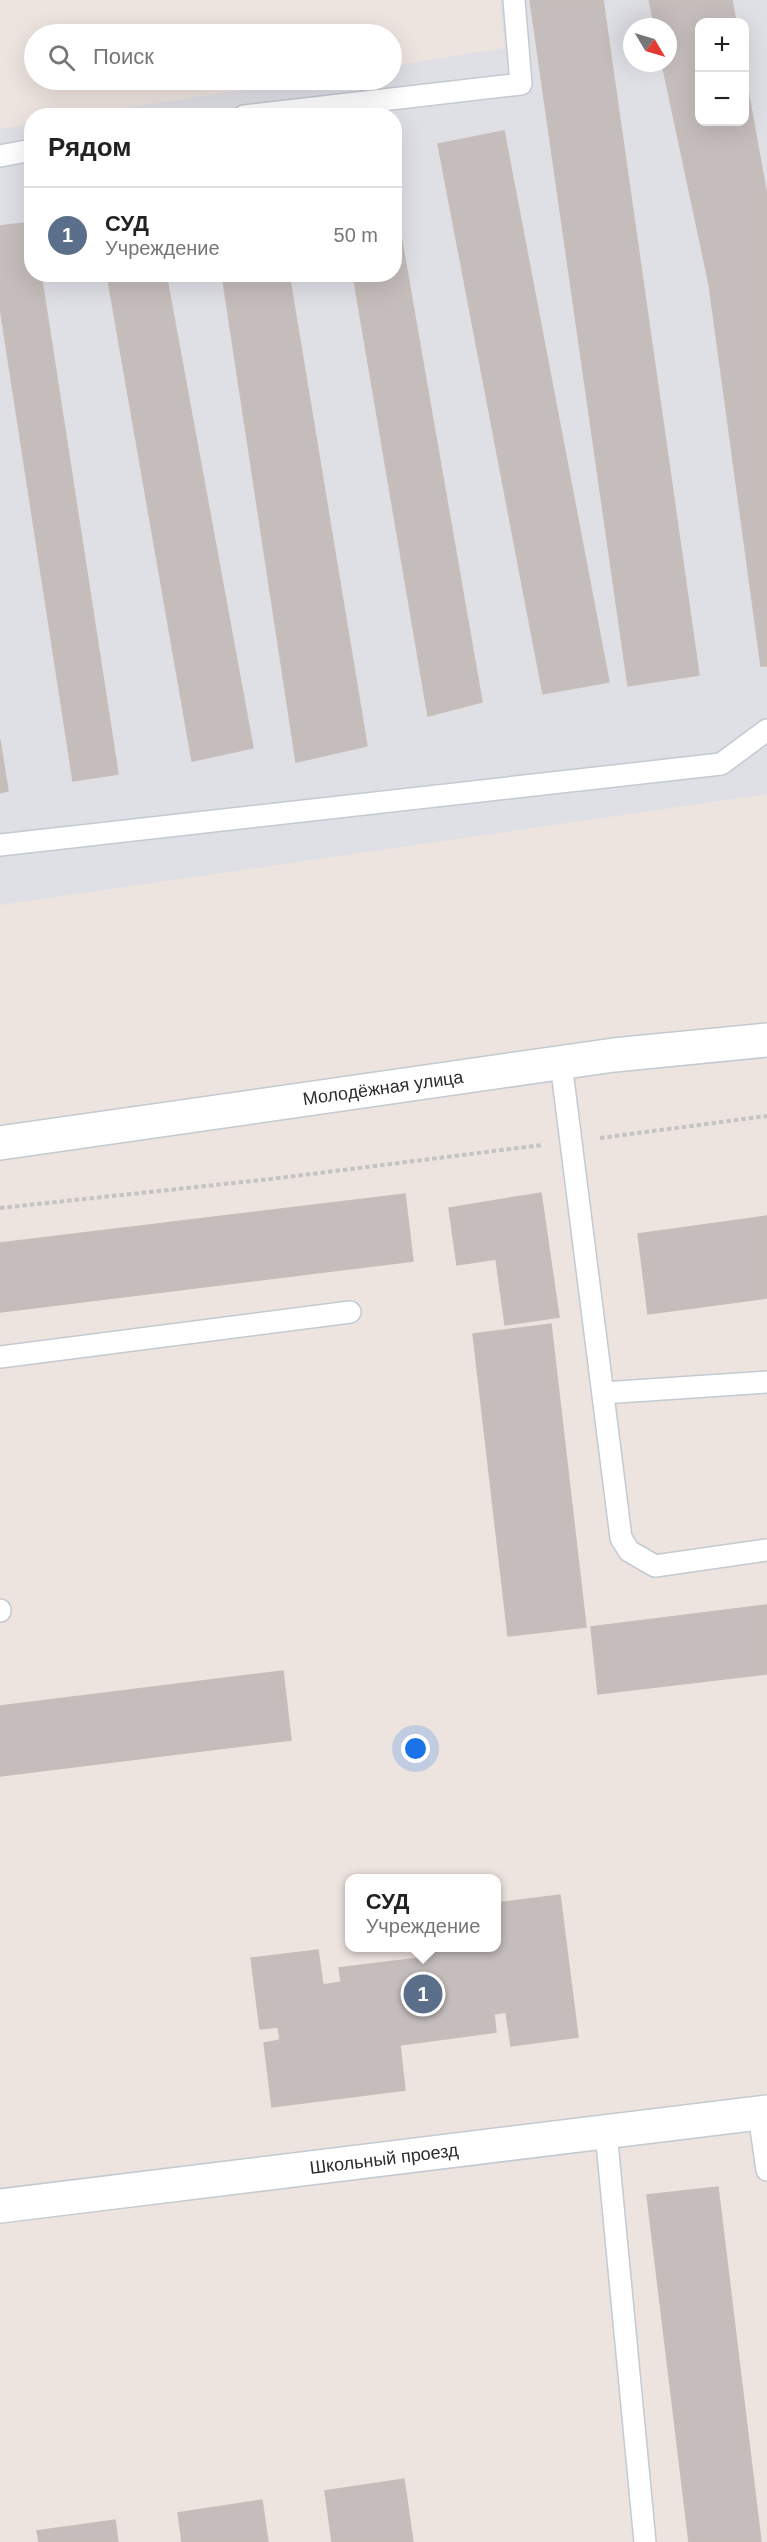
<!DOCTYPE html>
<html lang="ru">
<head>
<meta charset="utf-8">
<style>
  :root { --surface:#fff; --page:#f2f2f2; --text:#222; --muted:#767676; --line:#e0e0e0; --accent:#111827 }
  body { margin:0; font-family:Helvetica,sans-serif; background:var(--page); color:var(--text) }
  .controls { position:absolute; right:18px; top:18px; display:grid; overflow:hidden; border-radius:12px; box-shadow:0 6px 24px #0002 }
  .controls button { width:54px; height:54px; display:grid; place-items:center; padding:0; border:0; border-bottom:2px solid var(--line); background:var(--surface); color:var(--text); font:30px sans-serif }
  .compass { position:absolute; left:623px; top:18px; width:54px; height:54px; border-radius:50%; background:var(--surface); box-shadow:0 6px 24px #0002; rotate:128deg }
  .you { position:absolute; left:416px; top:1749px; width:21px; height:21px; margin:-15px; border:4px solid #fff; border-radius:50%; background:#1a73e8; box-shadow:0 0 0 9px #1a73e833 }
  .badge { display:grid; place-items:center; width:39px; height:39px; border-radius:50%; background:var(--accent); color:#fff; font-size:20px; font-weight:700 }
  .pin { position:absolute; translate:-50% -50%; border:3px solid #fff; box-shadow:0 2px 6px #0006 }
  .popup { position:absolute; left:345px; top:1874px; width:156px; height:78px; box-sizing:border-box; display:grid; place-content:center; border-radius:12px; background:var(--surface); filter:drop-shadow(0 2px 4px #0005); font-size:20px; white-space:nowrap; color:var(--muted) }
  .popup b { font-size:22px; color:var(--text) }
  .popup::after { content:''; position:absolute; left:50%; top:100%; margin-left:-12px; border:12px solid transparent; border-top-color:var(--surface) }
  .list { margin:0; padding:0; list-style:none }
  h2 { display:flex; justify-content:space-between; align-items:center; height:78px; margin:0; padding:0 24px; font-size:26px }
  h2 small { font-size:20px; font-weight:400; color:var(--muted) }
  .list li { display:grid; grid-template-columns:39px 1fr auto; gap:18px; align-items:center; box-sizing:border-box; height:96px; padding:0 24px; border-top:2px solid var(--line) }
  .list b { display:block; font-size:22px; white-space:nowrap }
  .list p { margin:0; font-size:20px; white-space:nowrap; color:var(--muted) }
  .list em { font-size:20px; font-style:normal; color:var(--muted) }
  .icon { flex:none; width:33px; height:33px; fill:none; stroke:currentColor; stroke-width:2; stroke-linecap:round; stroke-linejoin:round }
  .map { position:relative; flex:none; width:767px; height:2542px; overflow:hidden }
  .search { position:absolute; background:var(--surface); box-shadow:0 6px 24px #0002; left:24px; top:24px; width:378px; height:66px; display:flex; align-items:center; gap:15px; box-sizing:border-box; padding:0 21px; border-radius:33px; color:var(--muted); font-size:22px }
  .panel { position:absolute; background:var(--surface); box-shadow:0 6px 24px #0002; left:24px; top:108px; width:378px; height:174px; border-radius:24px }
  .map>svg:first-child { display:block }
</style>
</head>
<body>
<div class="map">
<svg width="767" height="2542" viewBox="0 0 767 2542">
  <rect width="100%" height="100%" fill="#ede3df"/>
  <path fill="#dfdfe6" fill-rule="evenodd" d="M500,0H767V794L0,905V129L31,124L32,274H394V116L82,115L307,80H392V66L505,48ZM700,22H744V122H700ZM632,27H668V63H632Z"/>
  <path fill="#c5bdbb" stroke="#c8beb9" stroke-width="1.5" d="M530,0H603L699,675L628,686Z
    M649,0H732L736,22H700V122H744V69L767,196V666H761L709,284L662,63H668V27H655Z
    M504,131L609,682L543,694L438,144Z
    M394,196L482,702L428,716L353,274H394Z
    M32,222V274H41L118,774L73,781L0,307V226Z
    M107,274H166L253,748L192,761Z
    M222,274H289L367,746L296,762Z
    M0,740L8,791L0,793Z
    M541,1193L559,1317L505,1325L496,1259L457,1265L449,1208Z
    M405,1194L413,1261L0,1312V1243Z
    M767,1216V1298L648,1314L638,1234Z
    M551,1324L586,1627L508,1636L473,1334Z
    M767,1605V1674L598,1694L591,1627Z
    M283,1671L291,1740L0,1776V1706Z
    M560,1895L578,2037L511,2046L506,2012L494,2014L496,2032L400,2045L405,2090L272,2107L264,2043L280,2040L278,2027L260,2029L251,1958L318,1950L323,1985L341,1982L339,1968L428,1957L427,1948H496V1903Z
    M718,2187L761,2542H689L647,2195Z
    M404,2479L413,2542H332L325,2491Z
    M262,2500L268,2542H182L178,2513Z
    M115,2520L118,2542H39L37,2531Z"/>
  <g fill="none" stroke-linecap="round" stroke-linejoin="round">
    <g stroke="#c3cad1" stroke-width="24">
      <path id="lane" d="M244,116L521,84L514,0
        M0,156L32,150
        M0,845L721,764L767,730
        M561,1063L621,1538L629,1551L655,1566L767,1550
        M0,1357L350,1312
        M603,1393L767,1382
        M0,1610V1611
        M759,2114L767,2170
        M606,2132L645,2542"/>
    </g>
    <g stroke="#c3cad1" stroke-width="36">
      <path id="street" d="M0,1143L614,1055L767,1040
        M0,2206L767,2112"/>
    </g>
    <path stroke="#c4c4c4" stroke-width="4" stroke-dasharray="4.5 3" stroke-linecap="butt" d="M600,1138L767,1116
      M0,1208L271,1179L542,1145"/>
    <use href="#lane" stroke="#fff" stroke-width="21"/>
    <use href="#street" stroke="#fff" stroke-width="33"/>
  </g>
  <g text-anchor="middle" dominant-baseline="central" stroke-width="4.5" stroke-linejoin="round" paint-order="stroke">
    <g font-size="18" fill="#2c2c2c" stroke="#fff">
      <text transform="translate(383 1088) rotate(-8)">Молодёжная улица</text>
      <text transform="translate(384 2159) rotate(-7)">Школьный проезд</text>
    </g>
  </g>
</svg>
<div class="controls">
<button>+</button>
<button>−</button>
</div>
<svg class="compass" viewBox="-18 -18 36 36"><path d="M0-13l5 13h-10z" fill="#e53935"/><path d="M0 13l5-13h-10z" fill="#767676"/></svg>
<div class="you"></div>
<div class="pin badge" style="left:423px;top:1994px;background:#5c6f8a">1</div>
<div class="popup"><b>СУД</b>Учреждение</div>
<div class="search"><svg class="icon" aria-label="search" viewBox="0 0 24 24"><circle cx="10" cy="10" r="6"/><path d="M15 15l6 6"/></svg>Поиск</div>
<section class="panel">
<h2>Рядом<small></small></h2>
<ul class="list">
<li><span class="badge" style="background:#5c6f8a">1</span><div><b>СУД</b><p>Учреждение</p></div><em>50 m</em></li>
</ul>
</section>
</div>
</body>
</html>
